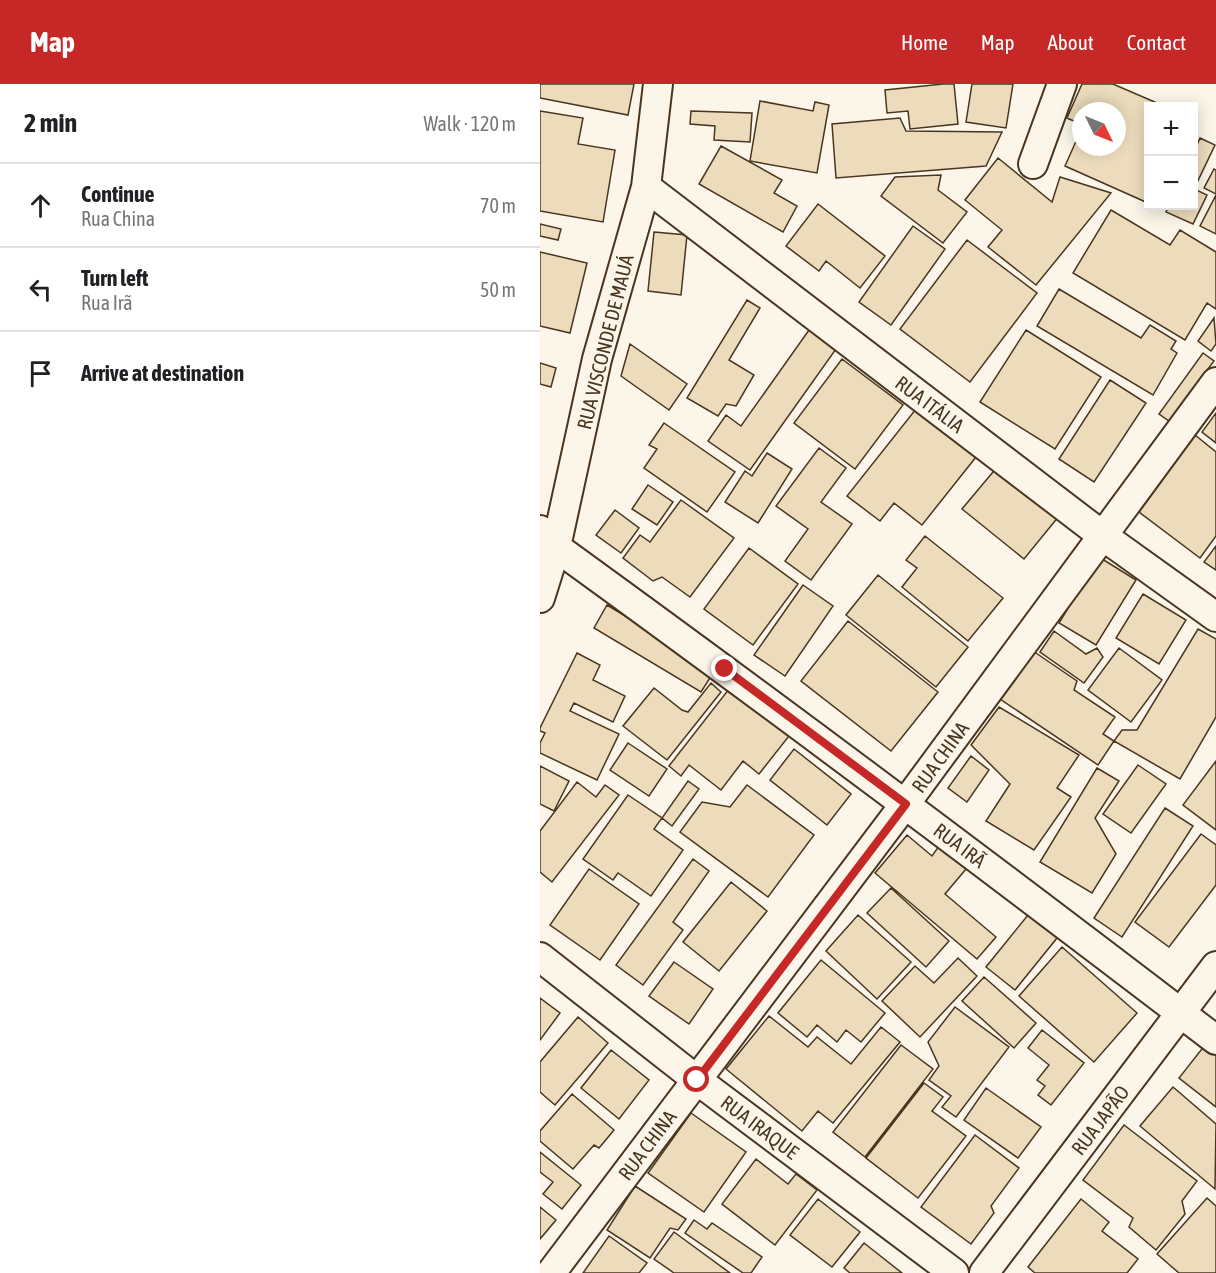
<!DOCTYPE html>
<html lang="en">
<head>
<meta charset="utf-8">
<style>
  :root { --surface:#fff; --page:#f6f6f6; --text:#202124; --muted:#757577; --line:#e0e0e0; --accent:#c62828 }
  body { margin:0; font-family:"Asap Condensed",sans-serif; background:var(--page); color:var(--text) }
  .controls { position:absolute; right:18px; top:18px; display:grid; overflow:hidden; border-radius:0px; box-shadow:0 3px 15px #0003 }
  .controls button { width:54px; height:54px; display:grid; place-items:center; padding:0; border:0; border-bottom:2px solid var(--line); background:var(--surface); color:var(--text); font:30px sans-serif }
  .compass { position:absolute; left:532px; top:18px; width:54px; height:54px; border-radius:50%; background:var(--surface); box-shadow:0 3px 15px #0003; rotate:133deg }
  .stop { position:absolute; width:18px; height:18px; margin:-14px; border:4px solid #c62828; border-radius:50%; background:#fff }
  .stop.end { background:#c62828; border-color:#fff; box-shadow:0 2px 6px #0008 }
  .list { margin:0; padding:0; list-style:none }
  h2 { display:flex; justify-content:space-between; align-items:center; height:78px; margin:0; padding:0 24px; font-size:26px }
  h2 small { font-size:20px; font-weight:400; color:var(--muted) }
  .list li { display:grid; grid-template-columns:39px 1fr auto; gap:18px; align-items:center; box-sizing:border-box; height:84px; padding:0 24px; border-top:2px solid var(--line) }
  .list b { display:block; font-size:22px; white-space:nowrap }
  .list p { margin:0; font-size:20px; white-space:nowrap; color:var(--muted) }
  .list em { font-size:20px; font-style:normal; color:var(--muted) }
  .icon { flex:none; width:33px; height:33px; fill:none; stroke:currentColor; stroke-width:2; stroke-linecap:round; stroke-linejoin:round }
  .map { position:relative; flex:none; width:676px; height:1189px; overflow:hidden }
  header { display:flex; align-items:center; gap:36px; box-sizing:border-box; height:84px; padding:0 30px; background:var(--accent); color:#fff }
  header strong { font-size:28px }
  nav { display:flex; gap:33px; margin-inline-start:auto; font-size:21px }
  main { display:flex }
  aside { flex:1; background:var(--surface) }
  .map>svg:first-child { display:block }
</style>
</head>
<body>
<header>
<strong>Map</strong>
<nav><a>Home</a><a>Map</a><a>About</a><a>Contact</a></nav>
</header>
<main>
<aside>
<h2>2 min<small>Walk · 120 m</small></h2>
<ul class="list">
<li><svg class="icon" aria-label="ahead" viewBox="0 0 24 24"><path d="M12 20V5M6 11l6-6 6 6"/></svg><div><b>Continue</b><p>Rua China</p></div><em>70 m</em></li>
<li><svg class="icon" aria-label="left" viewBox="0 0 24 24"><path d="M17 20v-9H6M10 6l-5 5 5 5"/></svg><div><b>Turn left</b><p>Rua Irã</p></div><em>50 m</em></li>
<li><svg class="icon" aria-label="arrive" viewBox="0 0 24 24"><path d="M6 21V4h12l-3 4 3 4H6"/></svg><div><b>Arrive at destination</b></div></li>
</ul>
</aside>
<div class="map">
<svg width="676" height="1189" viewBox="0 0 676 1189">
  <rect width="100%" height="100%" fill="#fbf6e9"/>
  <path fill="#ecdcbc" stroke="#4a3520" stroke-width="1.5" d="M0,0H94L88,31L0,14Z
    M403,0H414L418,40L370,45L368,27L347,29L345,6Z
    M432,0H473L466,44L426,38Z
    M542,0H573L624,22H608V119L525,82L541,46V63H577V27H541V40L527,34Z
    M220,17L273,27L275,18L289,21L277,89L210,77Z
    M0,27L43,34L38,60L75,66L63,138L0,127Z
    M151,27L212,29L210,58L174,56L175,42L150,40Z
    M360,34L366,47L462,48L446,82L296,94L292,40Z
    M660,54L675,61L654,105L667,111L653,140L626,128L629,122H654V68Z
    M181,62L242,96L234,109L257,122L243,148L159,100Z
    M458,74L512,118L520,93L571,109L496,201L448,163L462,146L425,116Z
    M674,85L676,86V110L664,104Z
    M401,91L398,106L427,128L403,159L341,112L355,93Z
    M676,111V150L660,142Z
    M278,120L345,172L320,204L286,177L279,187L246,162Z
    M571,126L630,161L640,146L676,168V225L667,219L645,256L533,189Z
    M0,140L21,145L18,156L0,152Z
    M373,142L405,165L351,241L319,218Z
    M114,148L147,151L141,211L108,207Z
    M427,156L497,209L430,298L360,245Z
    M0,168L47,179L30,249L0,242Z
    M519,205L601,254L610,241L636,257L631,265L637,269L613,311L497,242Z
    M207,216L220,224L189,276L214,291L196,322L186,320L178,332L147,314Z
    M674,234L676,260L671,267L658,257Z
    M269,246L296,265L210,386L168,357L186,331L201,342Z
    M486,246L561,293L515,365L440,318Z
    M90,260L147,300L129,326L81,292Z
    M663,269L674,277L629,337L619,330Z
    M302,275L363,321L315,385L254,339Z
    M0,279L16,284L11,303L0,300Z
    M570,296L606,319L554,398L519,375Z
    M376,325L436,373L382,441L354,419L340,437L307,412Z
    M676,329V359L662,348Z
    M124,339L195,388L167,428L104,384L117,365L109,361Z
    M655,351L676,368V452L660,474L599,428Z
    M279,364L306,384L281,418L312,440L271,496L245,477L268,445L236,422Z
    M227,369L252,385L218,439L185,418L205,387L212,392Z
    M458,382L519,432L484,475L422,425Z
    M108,401L133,418L117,441L92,425Z
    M141,416L194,454L150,513L122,493L113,497L83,474L100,451L110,458Z
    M75,426L99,444L81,469L56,451Z
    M385,452L463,514L428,557L362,503L377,484L366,476Z
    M676,462V486L664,478Z
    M209,464L258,500L213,561L164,525Z
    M559,473L596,496L556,561L519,539Z
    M338,491L428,563L396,603L306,531Z
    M263,501L293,522L245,592L214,571Z
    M603,510L646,536L619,580L576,554Z
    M67,521L175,586L161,608L54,544Z
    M308,537L398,608L351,667L261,597Z
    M658,545L676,555V633L640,695L574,657L582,646H597Z
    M514,547L546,570L557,564L563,573L544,599L500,568Z
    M579,564L622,596L591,638L548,606Z
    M493,567L537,597L534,606L575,633L563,650L574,657L558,681L460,615Z
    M37,569L60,581L53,596L85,612L73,638L34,619L30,627L79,650L57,696L0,669V659L5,649L0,647V644Z
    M171,599L181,608L127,676L83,642L114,604L142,626L148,628Z
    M189,605L249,652L219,690L203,677L181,706L149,681L141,692L129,682Z
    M459,623L539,671L517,704L531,713L494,766L446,737L470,700L431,661Z
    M88,659L127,685L109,712L70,686Z
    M254,665L311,710L287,741L230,696Z
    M431,672L449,686L427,718L408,704Z
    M676,677V746L643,721Z
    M598,681L626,700L591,749L563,730Z
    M0,682L29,697L14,727L0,720Z
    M557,684L579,697L555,734L576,770L552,809L500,778Z
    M148,697L159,705L132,742L122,734Z
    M37,698L56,713L65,701L79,711L12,798L0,788V747Z
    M207,701L274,751L228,813L140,748L162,718L190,723Z
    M88,711L122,734L114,745L143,766L111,812L78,789L73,796L43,775Z
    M625,724L653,742L582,853L554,834Z
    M661,750L676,761V801L629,863L595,838Z
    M367,751L392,772L399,762L426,785L405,810L456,853L437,875L335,789Z
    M153,775L169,787L133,838L143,846L103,901L76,881Z
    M49,785L99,820L60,876L10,841Z
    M191,798L227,827L179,887L143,858Z
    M351,804L409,857L386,883L327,829Z
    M318,831L371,878L337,915L286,867Z
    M488,831L517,854L475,906L446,883Z
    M522,863L597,929L554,978L479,912Z
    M418,874L437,892L380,953L342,917L375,882L394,899Z
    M281,876L345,929L321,958L306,946L297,958L277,941L267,953L238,929Z
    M134,878L173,905L149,940L109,912Z
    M444,893L496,939L474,964L422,917Z
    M0,914L20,929L0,956Z
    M415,923L469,963L416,1033L402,1023L411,1012L389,996L399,982L388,958Z
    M229,932L268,963L277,953L311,980L341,943L360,958L293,1039L278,1027L262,1047L186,985Z
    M38,933L68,959L15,1021L0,1008V978Z
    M502,946L544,979L511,1021L498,1011L505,1002L497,996L509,981L488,964Z
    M361,961L393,985L325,1073L293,1048Z
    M665,961L676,970V1023L639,994Z
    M71,966L109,996L79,1035L41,1004Z
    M384,999L403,1013L392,1027L426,1052L378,1114L326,1074Z
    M633,1003L676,1040L675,1105L600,1042Z
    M446,1004L501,1043L478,1074L424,1036Z
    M32,1010L74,1046L59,1064L54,1061L33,1085L0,1057V1047Z
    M151,1029L206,1068L164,1128L108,1089Z
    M584,1041L657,1097L642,1117L645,1130L616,1166L589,1143L593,1134L543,1096Z
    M435,1051L479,1084L451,1122L454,1129L431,1160L381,1123Z
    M0,1068L41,1101L22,1125L3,1110L13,1098L0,1088Z
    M216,1075L248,1100L256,1090L277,1106L235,1161L182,1120Z
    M95,1102L146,1135L138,1146L130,1144L110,1174L67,1146Z
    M667,1114L676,1122V1189H639L617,1170Z
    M278,1115L320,1148L292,1183L250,1151Z
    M541,1115L569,1138L562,1147L598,1175L587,1189H495L488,1183Z
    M0,1123L16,1136L0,1155Z
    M154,1136L167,1145L172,1139L222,1173L211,1189H203L145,1149Z
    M134,1148L190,1189H134L114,1175Z
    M69,1152L107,1179L99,1189H43Z
    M324,1159L362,1189H310L304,1184Z"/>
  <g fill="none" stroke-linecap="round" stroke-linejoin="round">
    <g stroke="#4a3520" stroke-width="32">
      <path id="minor" d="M493,80L522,0
        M106,103L563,452L676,533
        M0,446L16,463C238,624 458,789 676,956
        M0,514L16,463L57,275L106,103L118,0
        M0,873L157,996L414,1189
        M11,1189L365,720L676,298
        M444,1189L676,882"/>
    </g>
    <use href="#minor" stroke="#fbf6e9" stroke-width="28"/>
  </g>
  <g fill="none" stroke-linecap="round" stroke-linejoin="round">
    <path stroke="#c62828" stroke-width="8" d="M157,996L366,720L185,585"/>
  </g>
  <g text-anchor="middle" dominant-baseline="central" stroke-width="4.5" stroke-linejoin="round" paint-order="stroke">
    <g font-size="20" fill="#4a3520" stroke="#fbf6e9">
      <text transform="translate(65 258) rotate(-76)">RUA VISCONDE DE MAUÁ</text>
      <text transform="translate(390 320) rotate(37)">RUA ITÁLIA</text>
      <text transform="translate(400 673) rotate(-54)">RUA CHINA</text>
      <text transform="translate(420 761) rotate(37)">RUA IRÃ</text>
      <text transform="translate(560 1036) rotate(-53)">RUA JAPÃO</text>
      <text transform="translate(220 1043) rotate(37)">RUA IRAQUE</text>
      <text transform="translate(107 1061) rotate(-53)">RUA CHINA</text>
    </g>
  </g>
</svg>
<div class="controls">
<button>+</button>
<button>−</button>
</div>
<svg class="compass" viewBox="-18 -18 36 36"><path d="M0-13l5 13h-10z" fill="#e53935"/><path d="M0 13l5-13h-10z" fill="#757577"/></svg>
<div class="stop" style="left:157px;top:996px"></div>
<div class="stop end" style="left:185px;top:585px"></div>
</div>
</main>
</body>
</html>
